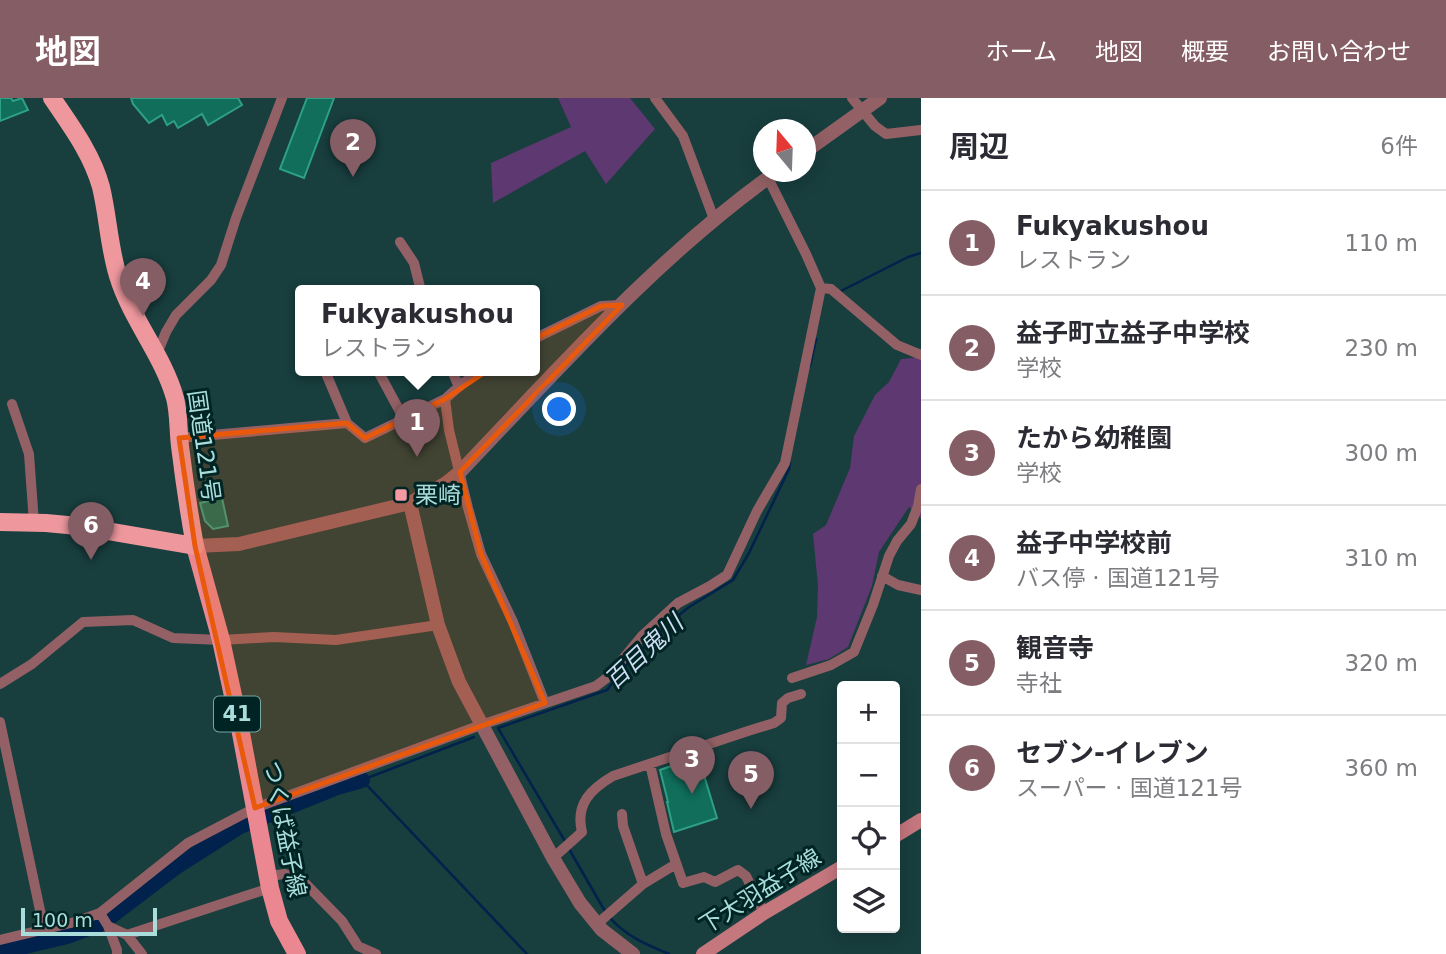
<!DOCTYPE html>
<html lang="ja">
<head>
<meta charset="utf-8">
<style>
  :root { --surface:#fff; --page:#f2f2f3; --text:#2b2b33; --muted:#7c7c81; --line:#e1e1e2; --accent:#855d65 }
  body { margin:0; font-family:"DejaVu Sans","Noto Sans JP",sans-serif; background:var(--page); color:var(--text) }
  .controls { position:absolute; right:21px; bottom:21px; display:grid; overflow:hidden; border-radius:7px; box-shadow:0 4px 18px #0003 }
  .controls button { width:63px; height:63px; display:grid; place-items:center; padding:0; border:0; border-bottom:2px solid var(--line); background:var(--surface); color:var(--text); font:35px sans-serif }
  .compass { position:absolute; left:753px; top:21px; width:63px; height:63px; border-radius:50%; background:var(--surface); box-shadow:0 4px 18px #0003; rotate:341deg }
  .scale { position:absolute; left:21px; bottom:18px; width:136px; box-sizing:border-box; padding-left:7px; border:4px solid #a9dddc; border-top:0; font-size:19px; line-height:24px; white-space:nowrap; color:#a9dddc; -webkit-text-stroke:5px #002424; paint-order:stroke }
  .you { position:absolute; left:560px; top:312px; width:24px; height:24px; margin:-18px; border:5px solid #fff; border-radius:50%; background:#1a73e8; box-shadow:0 0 0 10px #1a73e833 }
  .badge { display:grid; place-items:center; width:46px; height:46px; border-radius:50%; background:var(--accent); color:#fff; font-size:23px; font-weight:700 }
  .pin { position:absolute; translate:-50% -58px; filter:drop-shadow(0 2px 4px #0008) }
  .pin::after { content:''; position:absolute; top:37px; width:24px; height:21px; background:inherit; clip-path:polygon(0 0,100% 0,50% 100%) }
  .popup { position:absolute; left:295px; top:187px; width:245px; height:91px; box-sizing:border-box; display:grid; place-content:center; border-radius:7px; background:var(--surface); filter:drop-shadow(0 2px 5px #0005); font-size:23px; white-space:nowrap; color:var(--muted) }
  .popup b { font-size:26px; color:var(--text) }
  .popup::after { content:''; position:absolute; left:50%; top:100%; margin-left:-14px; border:14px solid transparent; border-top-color:var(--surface) }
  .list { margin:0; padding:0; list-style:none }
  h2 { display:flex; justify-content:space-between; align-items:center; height:91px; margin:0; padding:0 28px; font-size:30px }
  h2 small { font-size:23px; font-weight:400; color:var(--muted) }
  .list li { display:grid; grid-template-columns:46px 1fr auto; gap:21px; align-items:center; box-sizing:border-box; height:105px; padding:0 28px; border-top:2px solid var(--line) }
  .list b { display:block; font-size:26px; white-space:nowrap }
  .list p { margin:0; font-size:23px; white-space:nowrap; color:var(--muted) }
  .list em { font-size:23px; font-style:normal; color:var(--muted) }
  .icon { flex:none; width:38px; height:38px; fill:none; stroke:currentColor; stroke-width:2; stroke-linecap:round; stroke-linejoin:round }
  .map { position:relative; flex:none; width:921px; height:856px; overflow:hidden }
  header { display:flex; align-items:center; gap:42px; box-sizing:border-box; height:98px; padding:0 35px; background:var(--accent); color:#fff }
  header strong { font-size:33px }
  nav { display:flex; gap:38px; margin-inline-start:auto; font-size:24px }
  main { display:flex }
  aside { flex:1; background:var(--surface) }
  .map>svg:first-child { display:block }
</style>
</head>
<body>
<header>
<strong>地図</strong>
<nav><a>ホーム</a><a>地図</a><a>概要</a><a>お問い合わせ</a></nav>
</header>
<main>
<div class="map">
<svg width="921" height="856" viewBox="0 0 921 856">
  <rect width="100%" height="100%" fill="#183e3e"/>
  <path fill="#5e3870" d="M558,0H630L655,31L606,86L585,53L493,105L491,65L571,29Z
    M921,259V420L909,409L879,454L872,488L848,549L829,561L806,567L817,519L818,488L813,436L826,427L850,370L854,338L875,297L889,284L901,261Z"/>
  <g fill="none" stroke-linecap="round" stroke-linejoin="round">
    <path stroke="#00224c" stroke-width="2.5" d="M839,194L908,159L921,155
      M810,268L816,241
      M474,639L362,682L527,856
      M566,745L498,630L607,592L625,568L668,526L689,509L733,482L749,455L789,371L790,364
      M569,751L606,815
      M610,820C626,838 647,847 669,856"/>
    <path stroke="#00224c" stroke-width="16" d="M0,854L67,838L102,825L177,768L240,728L337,689L362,682"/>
  </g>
  <path fill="#106e5b" stroke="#2ea086" stroke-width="2" d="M0,0H11L13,3L22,0L28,12L0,23Z
    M131,0H238L242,7L208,27L202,16L178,30L174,23L167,27L162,17L149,25L133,6Z
    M307,0H334L304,80L280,71Z
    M222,400L228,428L213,431L205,423L200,405Z
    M705,656L710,672L703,674L717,720L674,734L667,704H668L660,672Z"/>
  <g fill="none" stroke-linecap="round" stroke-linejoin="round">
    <path stroke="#936165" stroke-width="10" d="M655,0L683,38L714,121
      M852,0L875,28L886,36L921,32
      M400,144L414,165L421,193
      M821,190L831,191L897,247L921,257
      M534,241L601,208L622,207
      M156,258L166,234L176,217L211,182L221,167L236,120L282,0
      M325,273L347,325
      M378,273L404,321
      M452,273L459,289
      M445,301L449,332L468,410L481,456L513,524L545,605
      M12,306L29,356L34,425
      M179,340L347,325L365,340L445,301L463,285L482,273
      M882,478L898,487L921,492
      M792,580L831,567L854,554L873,507L889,458L897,443L911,426L918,408L921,391
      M0,586L32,566L83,524L133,522L173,540L221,542L274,539L336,542L438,527
      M0,624L44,831
      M650,666L666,736L683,785L704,779L715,784L738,772L746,778L764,815
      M622,716L623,728L643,786
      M553,760L582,734C575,706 591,691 613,678L748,633L774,625L781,620L782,605L788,600L801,596
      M268,778L285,776L301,781L342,823L358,848L376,856
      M100,815L108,828L127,837L142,856
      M597,826L643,786L676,766
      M108,828L117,852V856
      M127,837L270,790
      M0,842L75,824L100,815L188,745L255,710L481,627L596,588L608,579L642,538L678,505L710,488L727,477L757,413L785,365L821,190L806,156L768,80"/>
    <path stroke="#936165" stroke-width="14" d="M806,53L880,0
      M410,405L438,527L459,584L553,760L580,805L602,832L633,856
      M195,448L239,446L410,405L445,386L460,374C560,269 658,158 776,74"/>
    <path stroke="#c5777e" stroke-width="14" d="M895,738L921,722
      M703,856L764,815L842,769"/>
    <path stroke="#eb8790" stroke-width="18" d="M195,448L221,542L240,630L270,790L279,823L297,856"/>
    <path stroke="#ee989e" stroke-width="18" d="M0,424L46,425L78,428L195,448C189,415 184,381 180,348C178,332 179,315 175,300C163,257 131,221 118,178C109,149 108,118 101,89C92,56 71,28 52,0"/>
  </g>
  <path fill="#e8590c" fill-opacity="0.2" stroke="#e8590c" stroke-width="5" stroke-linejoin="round" d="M622,207L460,374L481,456L545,605L255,710L195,448L179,340L347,325L365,340L445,301L534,241L601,208Z"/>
  <rect fill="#f49aa2" stroke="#002424" stroke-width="2.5" x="394" y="390" width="14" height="14" rx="3.5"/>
  <g text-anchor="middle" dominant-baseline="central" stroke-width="6" stroke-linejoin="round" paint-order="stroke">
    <rect fill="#002424" stroke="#76a6a5" stroke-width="2" x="214" y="598.5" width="46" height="35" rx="5"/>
    <g font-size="21" font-weight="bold" fill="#a9dddc">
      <text x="237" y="616">41</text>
    </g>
    <g font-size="23" fill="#a9dddc" stroke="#002424">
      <text transform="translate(204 348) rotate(82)">国道121号</text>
      <text transform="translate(285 731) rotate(79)">つくば益子線</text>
      <text transform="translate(760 793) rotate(-32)">下大羽益子線</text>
    </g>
    <g font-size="23" fill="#a9dddc" stroke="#002424" text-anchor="start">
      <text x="415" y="397">栗崎</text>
    </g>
    <g font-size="24" font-style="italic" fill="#cddef4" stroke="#002424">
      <text transform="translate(644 554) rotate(-43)">百目鬼川</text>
    </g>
  </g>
</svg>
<div class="controls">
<button>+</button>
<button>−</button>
<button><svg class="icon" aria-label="locate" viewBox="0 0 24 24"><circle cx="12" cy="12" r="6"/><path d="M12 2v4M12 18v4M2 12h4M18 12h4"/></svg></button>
<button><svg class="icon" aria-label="layers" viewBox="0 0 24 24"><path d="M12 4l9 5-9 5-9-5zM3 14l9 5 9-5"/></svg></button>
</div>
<svg class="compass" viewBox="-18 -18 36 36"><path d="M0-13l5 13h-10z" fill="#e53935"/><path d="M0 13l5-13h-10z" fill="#7c7c81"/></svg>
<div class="scale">100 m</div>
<div class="you"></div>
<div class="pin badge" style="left:417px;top:359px">1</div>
<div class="popup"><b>Fukyakushou</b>レストラン</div>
<div class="pin badge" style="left:353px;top:79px">2</div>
<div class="pin badge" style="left:692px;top:696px">3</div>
<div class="pin badge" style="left:143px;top:218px">4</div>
<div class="pin badge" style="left:751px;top:711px">5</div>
<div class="pin badge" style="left:91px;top:462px">6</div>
</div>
<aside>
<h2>周辺<small>6件</small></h2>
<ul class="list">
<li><span class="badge">1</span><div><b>Fukyakushou</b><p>レストラン</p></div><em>110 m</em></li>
<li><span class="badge">2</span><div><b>益子町立益子中学校</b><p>学校</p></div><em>230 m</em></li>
<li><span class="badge">3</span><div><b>たから幼稚園</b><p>学校</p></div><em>300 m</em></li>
<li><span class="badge">4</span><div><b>益子中学校前</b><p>バス停 · 国道121号</p></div><em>310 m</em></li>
<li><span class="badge">5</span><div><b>観音寺</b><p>寺社</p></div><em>320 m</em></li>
<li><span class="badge">6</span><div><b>セブン-イレブン</b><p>スーパー · 国道121号</p></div><em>360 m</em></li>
</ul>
</aside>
</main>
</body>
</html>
